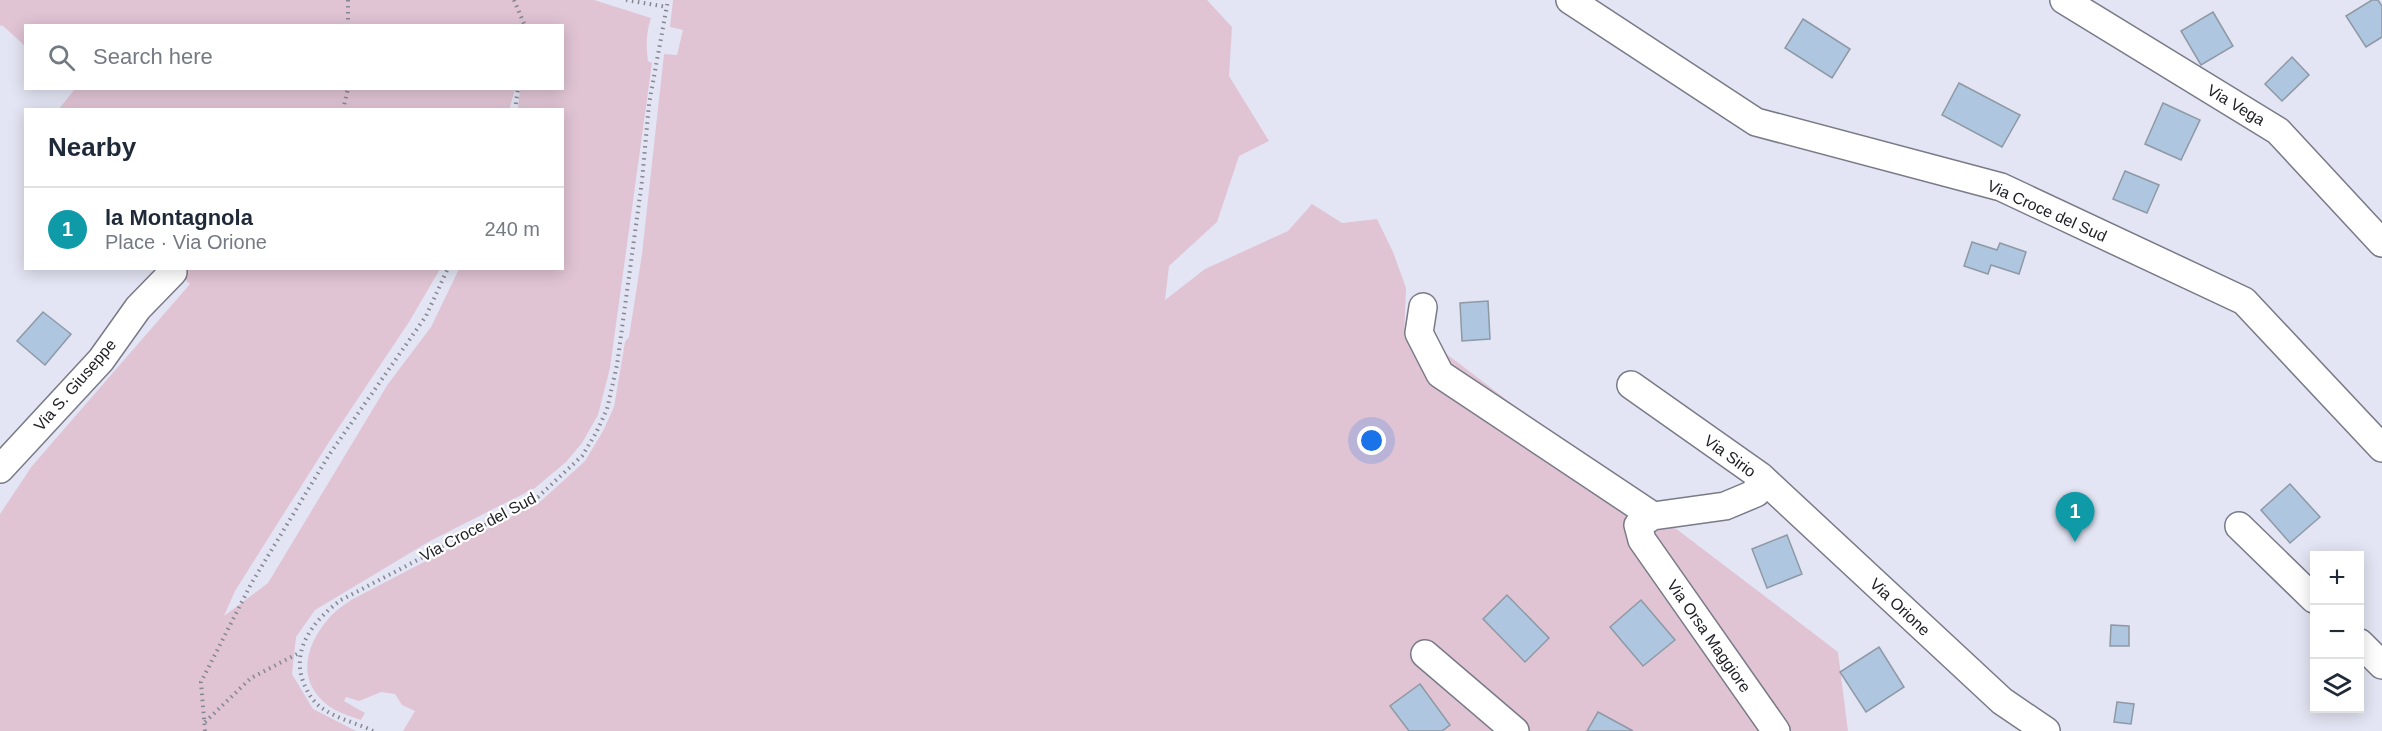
<!DOCTYPE html>
<html lang="en">
<head>
<meta charset="utf-8">
<style>
  :root { --surface:#fff; --page:#f6f6f7; --text:#1f2937; --muted:#747a83; --line:#e0e1e3; --accent:#2563eb }
  body { margin:0; font-family:Helvetica,sans-serif; background:var(--page); color:var(--text) }
  .controls { position:absolute; right:18px; bottom:18px; display:grid; overflow:hidden; border-radius:0px; box-shadow:0 3px 15px #0003 }
  .controls button { width:54px; height:54px; display:grid; place-items:center; padding:0; border:0; border-bottom:2px solid var(--line); background:var(--surface); color:var(--text); font:30px sans-serif }
  .you { position:absolute; left:1372px; top:441px; width:21px; height:21px; margin:-15px; border:4px solid #fff; border-radius:50%; background:#1a73e8; box-shadow:0 0 0 9px #1a73e833 }
  .badge { display:grid; place-items:center; width:39px; height:39px; border-radius:50%; background:var(--accent); color:#fff; font-size:20px; font-weight:700 }
  .pin { position:absolute; translate:-50% -50px; filter:drop-shadow(0 2px 3px #0008) }
  .pin::after { content:''; position:absolute; top:32px; width:21px; height:18px; background:inherit; clip-path:polygon(0 0,100% 0,50% 100%) }
  .list { margin:0; padding:0; list-style:none }
  h2 { display:flex; justify-content:space-between; align-items:center; height:78px; margin:0; padding:0 24px; font-size:26px }
  h2 small { font-size:20px; font-weight:400; color:var(--muted) }
  .list li { display:grid; grid-template-columns:39px 1fr auto; gap:18px; align-items:center; box-sizing:border-box; height:84px; padding:0 24px; border-top:2px solid var(--line) }
  .list b { display:block; font-size:22px; white-space:nowrap }
  .list p { margin:0; font-size:20px; white-space:nowrap; color:var(--muted) }
  .list em { font-size:20px; font-style:normal; color:var(--muted) }
  .icon { flex:none; width:33px; height:33px; fill:none; stroke:currentColor; stroke-width:2; stroke-linecap:round; stroke-linejoin:round }
  .map { position:relative; flex:none; width:2382px; height:731px; overflow:hidden }
  .search { position:absolute; background:var(--surface); box-shadow:0 3px 15px #0003; left:24px; top:24px; width:540px; height:66px; display:flex; align-items:center; gap:15px; box-sizing:border-box; padding:0 21px; border-radius:0px; color:var(--muted); font-size:22px }
  .panel { position:absolute; background:var(--surface); box-shadow:0 3px 15px #0003; left:24px; top:108px; width:540px; height:162px; border-radius:0px }
  .map>svg:first-child { display:block }
</style>
</head>
<body>
<div class="map">
<svg width="2382" height="731" viewBox="0 0 2382 731">
  <rect width="100%" height="100%" fill="#e3e5f4"/>
  <path fill="#e0c4d4" d="M0,0H594L651,18C646,33 646,46 648,61L652,63L610,368L598,415L582,443L566,462L535,488L430,541L315,610L296,637L292,674L313,709L356,731H0V514L32,466L190,284L174,269H440L409,322L329,442L235,591L224,616L268,583L388,384L431,327L459,269L562,268V110L518,109L520,89H515L509,110L59,109L74,90L73,88H562V26H26L25,46L2,25L0,26Z
    M673,0H1207L1232,27L1229,76L1269,141L1239,156L1217,222L1169,266L1165,300L1205,269L1288,231L1312,204L1342,223L1377,219L1393,252L1406,288L1404,337L1419,333L1838,652L1848,731H403L415,711L402,705L395,694L381,692L359,701L346,697L344,701L365,713L361,720C352,717 343,714 335,710C295,686 303,648 329,618C335,611 344,605 351,600L541,501L585,461L603,431L614,407L625,342L629,337L642,254L664,54L677,55L683,30L670,27Z"/>
  <path fill="#aec6df" stroke="#8e99a4" stroke-width="1.5" d="M2372,0H2378L2382,6V37L2366,47L2346,16Z
    M2213,12L2233,46L2201,65L2181,31Z
    M1803,19L1850,49L1832,78L1785,48Z
    M2292,57L2309,75L2282,101L2265,84Z
    M1959,83L2020,115L2002,147L1942,115Z
    M2163,103L2200,120L2181,160L2145,144Z
    M2125,171L2159,185L2147,213L2113,199Z
    M1972,242L1997,250L2000,243L2026,252L2019,274L1991,265L1988,274L1964,266Z
    M1488,301L1490,339L1462,341L1460,303Z
    M43,312L71,334L45,365L17,341Z
    M2290,484L2320,517L2290,543L2261,510Z
    M1787,535L1802,574L1767,588L1752,549Z
    M1507,595L1549,638L1525,662L1483,619Z
    M1641,600L1675,640L1643,666L1610,627Z
    M2111,625L2129,626V646H2110Z
    M1879,647L1904,687L1866,712L1840,672Z
    M1420,684L1450,725L1442,731H1409L1390,706Z
    M2117,702L2134,704L2131,724L2114,722Z
    M1598,712L1633,731H1587Z"/>
  <g fill="none" stroke-linecap="round" stroke-linejoin="round">
    <g stroke="#797a88" stroke-width="30">
      <path id="minor" d="M1570,0L1756,122L2001,187L2244,301L2382,448
        M2064,0L2278,131L2382,243
        M1423,307L1419,333L1440,374L1653,516
        M1631,385L1760,476L1756,493L1725,506L1653,516L1638,525L1642,540L1776,731
        M0,469L101,360L138,308L173,272
        M1760,476L2002,701L2046,731
        M2239,526L2314,599
        M2360,643L2382,665
        M1425,654L1515,731"/>
    </g>
    <path stroke="#858791" stroke-width="4" stroke-dasharray="1.5 4.5" stroke-linecap="butt" d="M348,0V26
      M514,0L525,26
      M626,0L667,7
      M343,110L348,88
      M515,110L518,88
      M205,722L251,678L301,652
      M205,731L201,682L251,584L329,455L426,316L448,268
      M373,731C357,723 337,719 322,708C316,704 310,697 307,690C287,654 312,621 341,600L538,497L582,456L596,433L607,409L617,365L642,181L649,104L668,0"/>
    <use href="#minor" stroke="#fff" stroke-width="27"/>
  </g>
  <g text-anchor="middle" dominant-baseline="central" stroke-width="4.5" stroke-linejoin="round" paint-order="stroke">
    <g font-size="16" fill="#202126" stroke="#fff">
      <text transform="translate(2236 105) rotate(31)">Via Vega</text>
      <text transform="translate(2047 211) rotate(24)">Via Croce del Sud</text>
      <text transform="translate(75 385) rotate(-49)">Via S. Giuseppe</text>
      <text transform="translate(1730 456) rotate(36)">Via Sirio</text>
      <text transform="translate(478 527) rotate(-28)">Via Croce del Sud</text>
      <text transform="translate(1900 607) rotate(43)">Via Orione</text>
      <text transform="translate(1709 636) rotate(55)">Via Orsa Maggiore</text>
    </g>
  </g>
</svg>
<div class="controls">
<button>+</button>
<button>−</button>
<button><svg class="icon" aria-label="layers" viewBox="0 0 24 24"><path d="M12 4l9 5-9 5-9-5zM3 14l9 5 9-5"/></svg></button>
</div>
<div class="you"></div>
<div class="pin badge" style="left:2075px;top:542px;background:#0f9aa8">1</div>
<div class="search"><svg class="icon" aria-label="search" viewBox="0 0 24 24"><circle cx="10" cy="10" r="6"/><path d="M15 15l6 6"/></svg>Search here</div>
<section class="panel">
<h2>Nearby<small></small></h2>
<ul class="list">
<li><span class="badge" style="background:#0f9aa8">1</span><div><b>la Montagnola</b><p>Place · Via Orione</p></div><em>240 m</em></li>
</ul>
</section>
</div>
</body>
</html>
